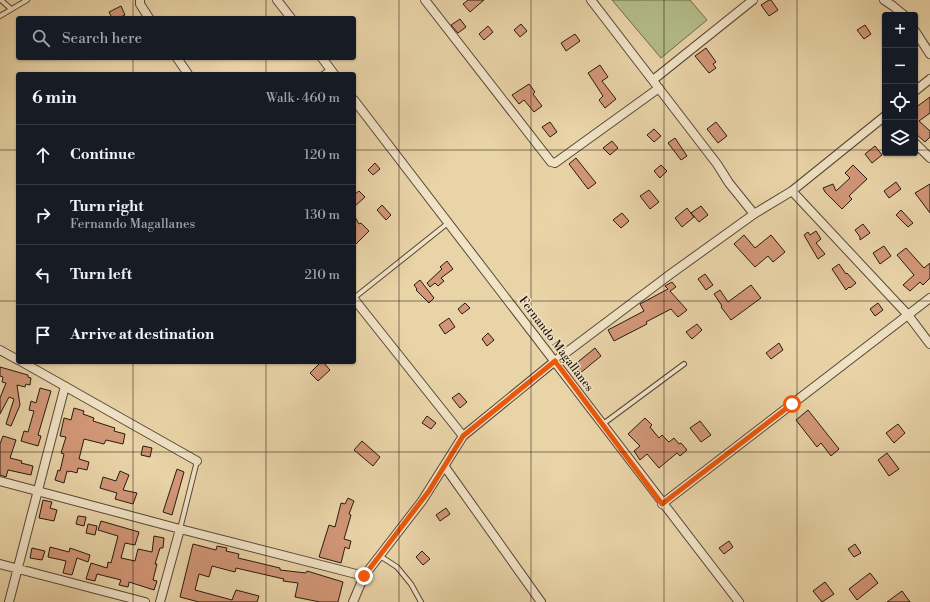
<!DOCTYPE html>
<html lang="en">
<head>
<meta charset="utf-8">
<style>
  :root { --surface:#171b24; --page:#20242c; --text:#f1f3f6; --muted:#9ea1a6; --line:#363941 }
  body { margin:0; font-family:"Libre Bodoni",serif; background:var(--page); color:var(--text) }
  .controls { position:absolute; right:12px; top:12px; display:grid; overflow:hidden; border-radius:4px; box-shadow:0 1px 3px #0004 }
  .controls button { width:36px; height:36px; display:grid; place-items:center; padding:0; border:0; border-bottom:1px solid var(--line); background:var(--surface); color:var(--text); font:20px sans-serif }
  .stop { position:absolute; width:12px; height:12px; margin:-9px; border:3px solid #ea580c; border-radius:50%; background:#fff }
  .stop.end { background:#ea580c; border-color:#fff; box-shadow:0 1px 4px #0008 }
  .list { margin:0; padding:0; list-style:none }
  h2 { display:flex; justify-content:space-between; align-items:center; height:52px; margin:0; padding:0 16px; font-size:17px }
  h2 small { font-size:13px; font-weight:400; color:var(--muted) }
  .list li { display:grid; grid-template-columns:26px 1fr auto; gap:12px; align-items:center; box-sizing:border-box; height:60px; padding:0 16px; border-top:1px solid var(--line) }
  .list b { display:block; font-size:15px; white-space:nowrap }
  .list p { margin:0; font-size:13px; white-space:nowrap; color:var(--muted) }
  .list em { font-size:13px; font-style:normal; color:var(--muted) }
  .icon { flex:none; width:22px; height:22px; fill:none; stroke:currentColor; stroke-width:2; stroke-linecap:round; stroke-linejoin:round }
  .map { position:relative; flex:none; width:930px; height:602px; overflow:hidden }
  .search { position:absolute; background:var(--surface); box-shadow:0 1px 3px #0004; left:16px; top:16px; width:340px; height:44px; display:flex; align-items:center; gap:10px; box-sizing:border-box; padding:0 14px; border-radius:4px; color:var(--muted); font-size:15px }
  .panel { position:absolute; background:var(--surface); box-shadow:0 1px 3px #0004; left:16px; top:72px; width:340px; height:292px; border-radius:4px }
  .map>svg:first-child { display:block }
</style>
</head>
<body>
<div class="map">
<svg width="930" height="602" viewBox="0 0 930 602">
  <rect width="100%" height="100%" fill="#e9d4a8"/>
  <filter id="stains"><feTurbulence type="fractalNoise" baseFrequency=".005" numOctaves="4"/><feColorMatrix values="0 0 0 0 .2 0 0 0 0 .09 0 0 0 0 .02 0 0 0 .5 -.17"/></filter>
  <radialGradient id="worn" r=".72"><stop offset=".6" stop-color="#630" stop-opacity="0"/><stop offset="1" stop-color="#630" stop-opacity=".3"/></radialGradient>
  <path fill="#b4bd89" stroke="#6e6c4e" d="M612,0H690L707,20L661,58Z"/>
  <path fill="#d29777" stroke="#281a13" d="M468,0H484L470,12L463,4Z
    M769,0H771L778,10L769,16L761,5Z
    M121,6L125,15L118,18H112L109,12Z
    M460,19L466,27L458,33L451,25Z
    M521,24L527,31L520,37L514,30Z
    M865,25L871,34L864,39L857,30Z
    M488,26L493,32L484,40L479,34Z
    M575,34L580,41L566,51L561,43Z
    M706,48L716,62L713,64L716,68L709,73L695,56Z
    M600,65L608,77L602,81L616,99L605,108L599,100L603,96L588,73Z
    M529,84L535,92L533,94L542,106L534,112L524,100L519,104L512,95Z
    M930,97V113L919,121L930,131V137L925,142L915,133V108Z
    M550,122L557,132L550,137L542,127Z
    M716,122L727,136L718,143L707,129Z
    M654,129L661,136L654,142L647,135Z
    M675,138L687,156L681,160L668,143Z
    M612,141L618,148L610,155L603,148Z
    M875,146L882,155L872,163L865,154Z
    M576,158L596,183L588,189L569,164Z
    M375,163L380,169L373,175L368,170Z
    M661,165L667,171L660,178L654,171Z
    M853,165L867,179L849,196L852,199L842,209L825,192L823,188L833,184L836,191L850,178L845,173Z
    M896,182L901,189L889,198L884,191Z
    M930,184V213L915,193Z
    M649,190L659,202L650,209L640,196Z
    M359,191L365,197L354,207V195Z
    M382,205L391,215L386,220L377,210Z
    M701,206L708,215L699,222L691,213Z
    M687,208L694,217L682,227L675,218Z
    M901,210L913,223L908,227L896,215Z
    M622,213L629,221L621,228L613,220Z
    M354,215L359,224L361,223L369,231L354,246Z
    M863,224L870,233L860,240V237L855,230Z
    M816,231L821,239L816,243L825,254L818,259L804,235L808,232L810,235Z
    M744,235L755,248L771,235L785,252L773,262L768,256L755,267L734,244Z
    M884,246L891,256L880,264L873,253Z
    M906,248L924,268L930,263V278L923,285L920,282L910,291L903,285L914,275L897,255Z
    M447,261L453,269L441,278L444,281L438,286L435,283L430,287L427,283L442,269L440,267Z
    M839,264L846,274L847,273L856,283L850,288L849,287L846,290L832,269Z
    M705,274L713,285L706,290L698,279Z
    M420,280L434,298L429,303L416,290L417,289L414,285Z
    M672,282L676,287L670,291L687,310L678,317L671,309L646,322L647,324L614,341L608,330L644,311L640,304L668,289L665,286Z
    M751,285L761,298L731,320L721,307L722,306L714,294L720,290L728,302Z
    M465,303L470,308L462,314L458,309Z
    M878,303L883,310L875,316L870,309Z
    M449,318L455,327L445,334L439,325Z
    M697,324L702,330L692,339L686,332Z
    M488,333L494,340L487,346L482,339Z
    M779,343L783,350L771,359L766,353Z
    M595,348L601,356L579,374L573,366Z
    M321,362H323L330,370L318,381L310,373Z
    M0,367L28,375V377L31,378L30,385L26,384L25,387L17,385L20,405L11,426L6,424L14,399L9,397L0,414V398L6,383L2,382L3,377L0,376Z
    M40,388L51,391L38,435L41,436L38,446L21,441L24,431L28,432L34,411L29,410L31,401L36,403Z
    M459,393L467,402L460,408L452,398Z
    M74,408L84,411L83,414L94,418L93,421L115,428L114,431L125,434L123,444L106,440L104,444L84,439L79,459L89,462L87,470L78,468L77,473L70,471L69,472L67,471L64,483L55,480L58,470L60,471L64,454L61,453L66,437L60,436L64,418L71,420Z
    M808,410L839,449L831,456L821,443L817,447L796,420Z
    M427,416L436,423L431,429L422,423Z
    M645,418L652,425L650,427L659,438L662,435L669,442L674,438L679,444L681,443L687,450L680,456L677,453L659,468L647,454L640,460L634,451L640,446L628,434Z
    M700,421L711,435L701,442L690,428Z
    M898,424L905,433L894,443L886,433Z
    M3,436L16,440L10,458L22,461L21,463L33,466L31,475L8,470L6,477L0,475V444Z
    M362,441L380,457L373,466L354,450Z
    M143,446L152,448L150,457L141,455Z
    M887,453L899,469L889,476L878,460Z
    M177,469L184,472L172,515L163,512Z
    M120,471L129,475L123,490L137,493L133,504L115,499L117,493L100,488L103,477L116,481Z
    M348,498L354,501L349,514L351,515L344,539L351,541L349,549L345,547L341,563L319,557L329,525L335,527L341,503L345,504Z
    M43,500L52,502L50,508L57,510L54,521L39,518Z
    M446,508L450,514L440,521L436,515Z
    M78,516L86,517L84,526L76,524Z
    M101,521L139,532L135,545L125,543L121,558L135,561L138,549L152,552L154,536L164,538L163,548H160L155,564H157L153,580L157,581L154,590L129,582L128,587L119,585L121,580L97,574L95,581L86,579L91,563L107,568L108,562L111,563L118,536L98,530Z
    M88,524L97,526L95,535L86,533Z
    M729,541L733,547L724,554L719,548Z
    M193,544L216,550L217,546L227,548L226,551L239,554L238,558L280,568V570L306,573L307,571L343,582L338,602H320L295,597L298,583L283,581L284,579L236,568L235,572L212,566L209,577L199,574L195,590L232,600L236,590L259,596L257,602H199L180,597Z
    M855,544L861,553L854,557L848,549Z
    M50,547L69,552L70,548L90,555L88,562L77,558L72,575L63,573L66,561L48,557Z
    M32,548L45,551L42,560L30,558Z
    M422,551L430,559L423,565L416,557Z
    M870,573L878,583L857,600L849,589Z
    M825,582L834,594L822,602L813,591Z
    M902,591L910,602H887Z"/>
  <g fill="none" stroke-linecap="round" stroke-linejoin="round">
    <g stroke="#584838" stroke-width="6">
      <path id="service" d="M1,0L11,9
        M0,16L27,0
        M323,74L330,69
        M354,298L448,223
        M603,424L684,364
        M180,529L197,461
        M380,556L397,567L411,584L421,602"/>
    </g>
    <g stroke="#584838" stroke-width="10">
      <path id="minor" d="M140,0V4L149,18
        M277,0L291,18
        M425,0L551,162L555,163L659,88
        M591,0L717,164L729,183L754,214
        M884,0L893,6L904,15
        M915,31L930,54
        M177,58L188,74
        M322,58L334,74
        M653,80L753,0
        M915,91L930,79
        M354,100L739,602
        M915,143L930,158
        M792,191L908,315L930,344
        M354,299L463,436
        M0,350L18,360
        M22,362L197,461
        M445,467L541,602
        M0,481L180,529L364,576
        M662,504L930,298
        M0,564L145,602
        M9,602L65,386
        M160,602L180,529
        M353,602L364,576L422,501L463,436L555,361L672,273L754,214L792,191L885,116"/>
    </g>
    <use href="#service" stroke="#f1e3c6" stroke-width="4"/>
    <use href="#minor" stroke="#f1e3c6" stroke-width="8"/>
  </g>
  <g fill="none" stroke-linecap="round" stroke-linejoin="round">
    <path stroke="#ea580c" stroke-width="5" d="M364,576L429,491L463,436L555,361L662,504L792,404"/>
  </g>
  <path fill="none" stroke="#281a13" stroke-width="1" stroke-opacity="0.55" d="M133,0V18M266,0V18M399,0V602M531,0V602M664,0V602M797,0V602M133,58V74M266,58V74M0,150H18M354,150H885M915,150H930M0,301H18M354,301H930M133,362V602M266,362V602M0,452H930"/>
  <g text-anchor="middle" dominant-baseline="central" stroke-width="3" stroke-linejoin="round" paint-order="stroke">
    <g font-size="12" fill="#281a13" stroke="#f1e3c6">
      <text transform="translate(556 344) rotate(53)">Fernando Magallanes</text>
    </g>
  </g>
  <rect width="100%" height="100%" filter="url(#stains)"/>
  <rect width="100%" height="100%" fill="url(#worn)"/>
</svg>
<div class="controls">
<button>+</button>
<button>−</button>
<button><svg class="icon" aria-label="locate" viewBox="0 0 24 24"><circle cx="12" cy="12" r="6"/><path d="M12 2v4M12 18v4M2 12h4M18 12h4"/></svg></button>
<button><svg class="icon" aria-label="layers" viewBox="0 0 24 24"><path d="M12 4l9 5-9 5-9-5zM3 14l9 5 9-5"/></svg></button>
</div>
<div class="stop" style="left:792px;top:404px"></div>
<div class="stop end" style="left:364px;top:576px"></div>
<div class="search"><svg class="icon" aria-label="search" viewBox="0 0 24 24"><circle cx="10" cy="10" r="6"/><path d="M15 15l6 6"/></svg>Search here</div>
<section class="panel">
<h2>6 min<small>Walk · 460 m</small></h2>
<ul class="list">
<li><svg class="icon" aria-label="ahead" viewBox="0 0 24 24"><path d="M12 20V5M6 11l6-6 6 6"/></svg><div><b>Continue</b></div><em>120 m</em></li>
<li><svg class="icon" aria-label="right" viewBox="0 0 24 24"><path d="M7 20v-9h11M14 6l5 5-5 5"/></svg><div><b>Turn right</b><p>Fernando Magallanes</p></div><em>130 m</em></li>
<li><svg class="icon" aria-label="left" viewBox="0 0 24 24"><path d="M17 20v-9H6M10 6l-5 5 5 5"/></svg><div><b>Turn left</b></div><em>210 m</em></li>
<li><svg class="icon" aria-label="arrive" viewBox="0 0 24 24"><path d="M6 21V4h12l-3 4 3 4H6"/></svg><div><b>Arrive at destination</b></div></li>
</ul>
</section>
</div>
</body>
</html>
